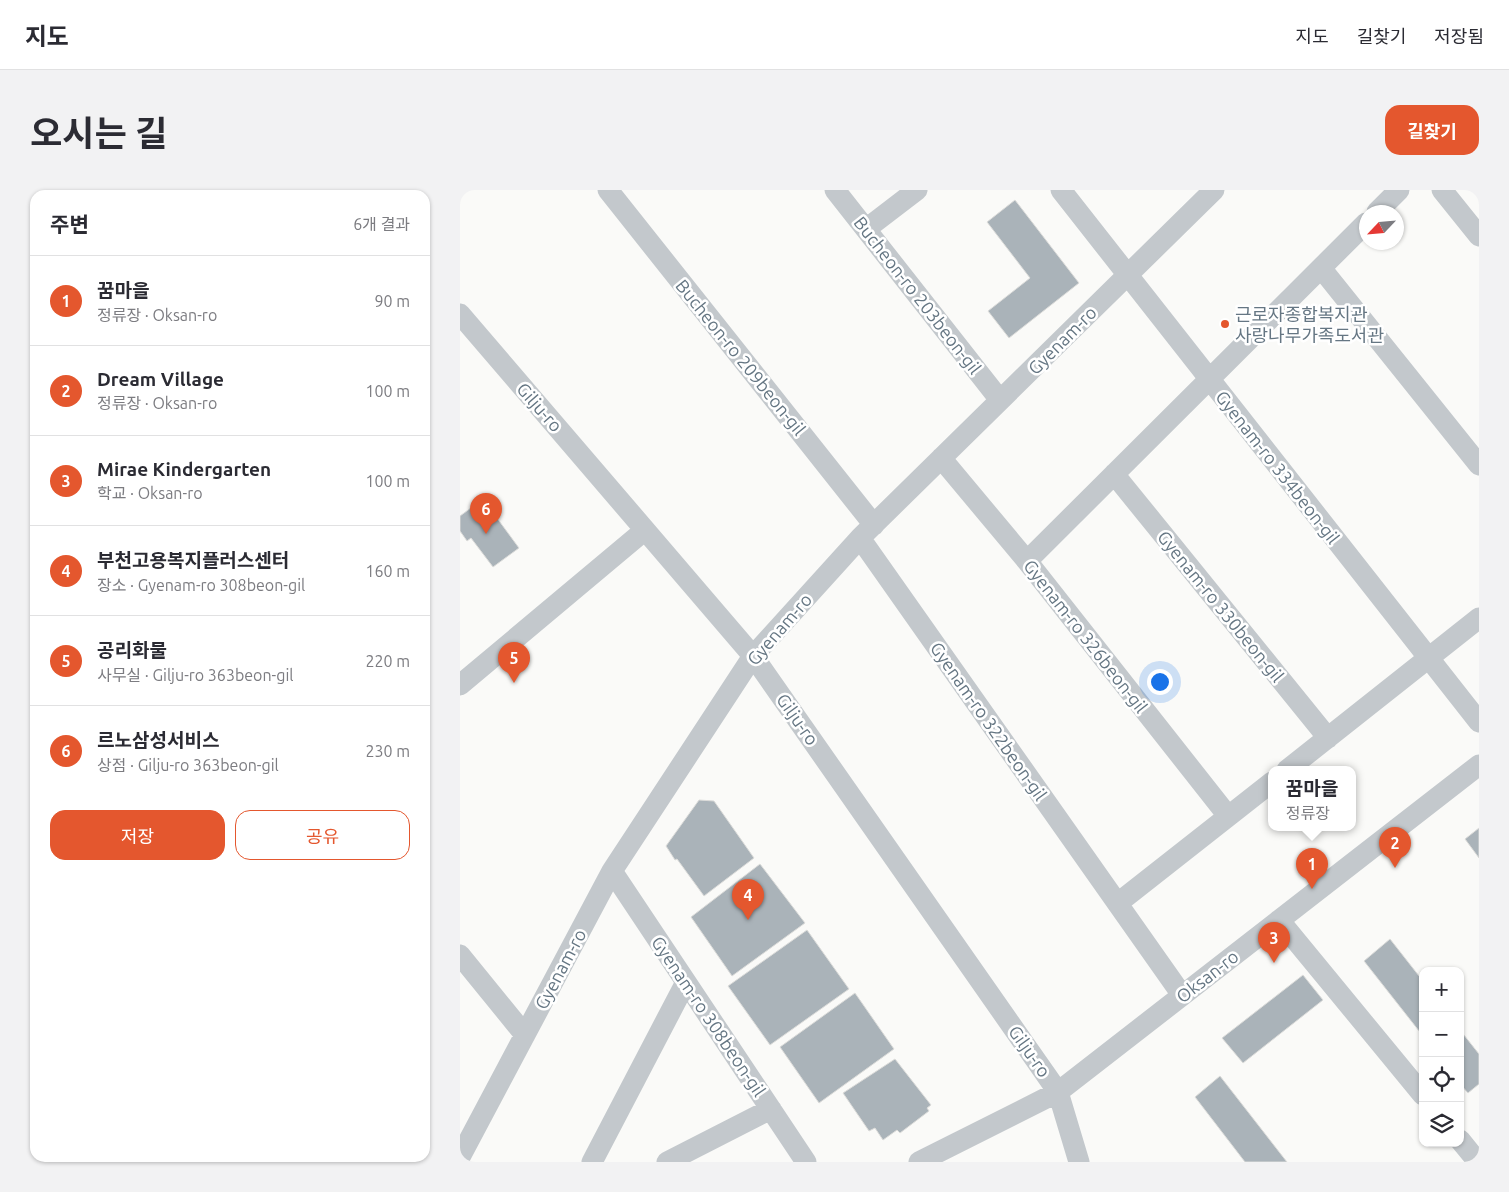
<!DOCTYPE html>
<html lang="ko">
<head>
<meta charset="utf-8">
<style>
  :root { --surface:#fff; --page:#f2f2f3; --text:#2b2b33; --muted:#7c7c81; --line:#e1e1e2; --accent:#e4572e }
  body { margin:0; font-family:Ubuntu,"Noto Sans KR",sans-serif; background:var(--page); color:var(--text) }
  .controls { position:absolute; right:15px; bottom:15px; display:grid; overflow:hidden; border-radius:10px; box-shadow:0 1px 4px #0004 }
  .controls button { width:45px; height:45px; display:grid; place-items:center; padding:0; border:0; border-bottom:1px solid var(--line); background:var(--surface); color:var(--text); font:25px sans-serif }
  .compass { position:absolute; left:899px; top:15px; width:45px; height:45px; border-radius:50%; background:var(--surface); box-shadow:0 1px 4px #0004; rotate:244deg }
  .you { position:absolute; left:699px; top:491px; width:18px; height:18px; margin:-12px; border:4px solid #fff; border-radius:50%; background:#1a73e8; box-shadow:0 0 0 8px #1a73e833 }
  .badge { display:grid; place-items:center; width:32px; height:32px; border-radius:50%; background:var(--accent); color:#fff; font-size:16px; font-weight:700 }
  .pin { position:absolute; translate:-50% -41px; filter:drop-shadow(0 1px 2px #0008) }
  .pin::after { content:''; position:absolute; top:26px; width:18px; height:15px; background:inherit; clip-path:polygon(0 0,100% 0,50% 100%) }
  .popup { position:absolute; left:808px; top:576px; width:88px; height:65px; box-sizing:border-box; display:grid; place-content:center; border-radius:10px; background:var(--surface); filter:drop-shadow(0 1px 4px #0005); font-size:16px; white-space:nowrap; color:var(--muted) }
  .popup b { font-size:19px; color:var(--text) }
  .popup::after { content:''; position:absolute; left:50%; top:100%; margin-left:-10px; border:10px solid transparent; border-top-color:var(--surface) }
  .list { margin:0; padding:0; list-style:none }
  h2 { display:flex; justify-content:space-between; align-items:center; height:65px; margin:0; padding:0 20px; font-size:21px }
  h2 small { font-size:16px; font-weight:400; color:var(--muted) }
  .list li { display:grid; grid-template-columns:32px 1fr auto; gap:15px; align-items:center; box-sizing:border-box; height:90px; padding:0 20px; border-top:1px solid var(--line) }
  .list b { display:block; font-size:19px; white-space:nowrap }
  .list p { margin:0; font-size:16px; white-space:nowrap; color:var(--muted) }
  .list em { font-size:16px; font-style:normal; color:var(--muted) }
  .actions { display:flex; gap:10px; padding:15px 20px }
  .actions a { flex:1; padding:11px 0; border:1px solid var(--accent); border-radius:15px; text-align:center; font-size:18px; color:var(--accent) }
  .actions .main { background:var(--accent); color:#fff }
  .icon { flex:none; width:28px; height:28px; fill:none; stroke:currentColor; stroke-width:2; stroke-linecap:round; stroke-linejoin:round }
  .map { position:relative; flex:none; width:1019px; height:972px; overflow:hidden; border-radius:15px }
  header { display:flex; align-items:center; gap:30px; box-sizing:border-box; height:70px; padding:0 25px; background:var(--surface); border-bottom:1px solid var(--line) }
  header strong { font-size:24px }
  nav { display:flex; gap:28px; margin-inline-start:auto; font-size:18px }
  .intro { display:flex; align-items:center; justify-content:space-between; box-sizing:border-box; height:120px; padding:0 30px }
  h1 { margin:0; font-size:35px }
  .button { padding:12px 22px; border-radius:15px; background:var(--accent); color:#fff; font-size:18px; font-weight:700 }
  main { display:flex; gap:30px; padding:0 30px }
  aside { flex:1; background:var(--surface); border-radius:15px; box-shadow:0 1px 4px #0004 }
  .map>svg:first-child { display:block }
</style>
</head>
<body>
<header>
<strong>지도</strong>
<nav><a>지도</a><a>길찾기</a><a>저장됨</a></nav>
</header>
<div class="intro"><h1>오시는 길</h1><a class="button">길찾기</a></div>
<main>
<aside>
<h2>주변<small>6개 결과</small></h2>
<ul class="list">
<li><span class="badge">1</span><div><b>꿈마을</b><p>정류장 · Oksan-ro</p></div><em>90 m</em></li>
<li><span class="badge">2</span><div><b>Dream Village</b><p>정류장 · Oksan-ro</p></div><em>100 m</em></li>
<li><span class="badge">3</span><div><b>Mirae Kindergarten</b><p>학교 · Oksan-ro</p></div><em>100 m</em></li>
<li><span class="badge">4</span><div><b>부천고용복지플러스센터</b><p>장소 · Gyenam-ro 308beon-gil</p></div><em>160 m</em></li>
<li><span class="badge">5</span><div><b>공리화물</b><p>사무실 · Gilju-ro 363beon-gil</p></div><em>220 m</em></li>
<li><span class="badge">6</span><div><b>르노삼성서비스</b><p>상점 · Gilju-ro 363beon-gil</p></div><em>230 m</em></li>
</ul>
<div class="actions"><a class="main">저장</a><a>공유</a></div>
</aside>
<div class="map">
<svg width="1019" height="972" viewBox="0 0 1019 972">
  <rect width="100%" height="100%" fill="#fafaf8"/>
  <path fill="#aab3b9" stroke="#dcdcda" d="M555,10L619,93L549,148L528,121L570,88L527,32Z
    M23,309L59,358L33,377L11,348L7,351L0,341V326Z
    M239,610L254,611L294,668L244,706L217,669L215,670L206,656Z
    M1019,638V668L1005,649Z
    M300,674L345,733L272,786L231,727Z
    M347,740L389,799L310,855L268,796Z
    M930,749L963,791V846L904,771Z
    M843,785L863,810L783,873L762,848Z
    M395,803L434,859L359,913L320,857Z
    M1000,840L1019,864V894L1008,903L1000,894Z
    M435,869L471,915L467,918L469,921L440,943L437,940L423,950L415,938L409,941L383,903Z
    M760,886L827,972H785L735,907Z"/>
  <g fill="none" stroke-linecap="round" stroke-linejoin="round">
    <path stroke="#c3c8cc" stroke-width="21" d="M148,0L414,335
      M375,0L540,210
      M601,0L1019,532
      M982,0L1019,46
      M917,22L939,0
      M406,39L457,0
      M861,78L1019,275
      M0,124L293,466L598,902L619,972
      M481,268L567,371L768,626
      M654,284L868,548
      M400,348L722,805
      M567,371L906,33
      M0,495L185,340
      M827,580L1019,428
      M152,681L346,972
      M658,713L812,592
      M819,730L963,905
      M0,765L65,845
      M1000,950L1018,972
      M0,967L152,681L293,466L400,348L754,0
      M132,972L226,792
      M207,972L311,919
      M459,972L598,902L1019,575"/>
  </g>
  <circle fill="#e4572e" stroke="#fff" stroke-width="2" cx="765" cy="134" r="5"/>
  <g text-anchor="middle" dominant-baseline="central" stroke-width="5" stroke-linejoin="round" paint-order="stroke">
    <g font-size="18" fill="#657683" stroke="#fff">
      <text transform="translate(458 105) rotate(52)">Bucheon-ro 203beon-gil</text>
      <text transform="translate(602 150) rotate(-45)">Gyenam-ro</text>
      <text transform="translate(281 167) rotate(51)">Bucheon-ro 209beon-gil</text>
      <text transform="translate(80 217) rotate(49)">Gilju-ro</text>
      <text transform="translate(818 277) rotate(52)">Gyenam-ro 334beon-gil</text>
      <text transform="translate(761 416) rotate(51)">Gyenam-ro 330beon-gil</text>
      <text transform="translate(319 439) rotate(-49)">Gyenam-ro</text>
      <text transform="translate(626 446) rotate(52)">Gyenam-ro 326beon-gil</text>
      <text transform="translate(338 529) rotate(55)">Gilju-ro</text>
      <text transform="translate(529 531) rotate(55)">Gyenam-ro 322beon-gil</text>
      <text transform="translate(100 779) rotate(-62)">Gyenam-ro</text>
      <text transform="translate(747 786) rotate(-38)">Oksan-ro</text>
      <text transform="translate(249 826) rotate(56)">Gyenam-ro 308beon-gil</text>
      <text transform="translate(570 861) rotate(55)">Gilju-ro</text>
    </g>
    <g font-size="18" fill="#657683" stroke="#fff" text-anchor="start">
      <text x="775" y="124">근로자종합복지관<tspan x="775" dy="21">사랑나무가족도서관</tspan></text>
    </g>
  </g>
</svg>
<div class="controls">
<button>+</button>
<button>−</button>
<button><svg class="icon" aria-label="locate" viewBox="0 0 24 24"><circle cx="12" cy="12" r="6"/><path d="M12 2v4M12 18v4M2 12h4M18 12h4"/></svg></button>
<button><svg class="icon" aria-label="layers" viewBox="0 0 24 24"><path d="M12 4l9 5-9 5-9-5zM3 14l9 5 9-5"/></svg></button>
</div>
<svg class="compass" viewBox="-18 -18 36 36"><path d="M0-13l5 13h-10z" fill="#e53935"/><path d="M0 13l5-13h-10z" fill="#7c7c81"/></svg>
<div class="you"></div>
<div class="pin badge" style="left:852px;top:699px">1</div>
<div class="popup"><b>꿈마을</b>정류장</div>
<div class="pin badge" style="left:935px;top:678px">2</div>
<div class="pin badge" style="left:814px;top:773px">3</div>
<div class="pin badge" style="left:288px;top:730px">4</div>
<div class="pin badge" style="left:54px;top:493px">5</div>
<div class="pin badge" style="left:26px;top:344px">6</div>
</div>
</main>
</body>
</html>
